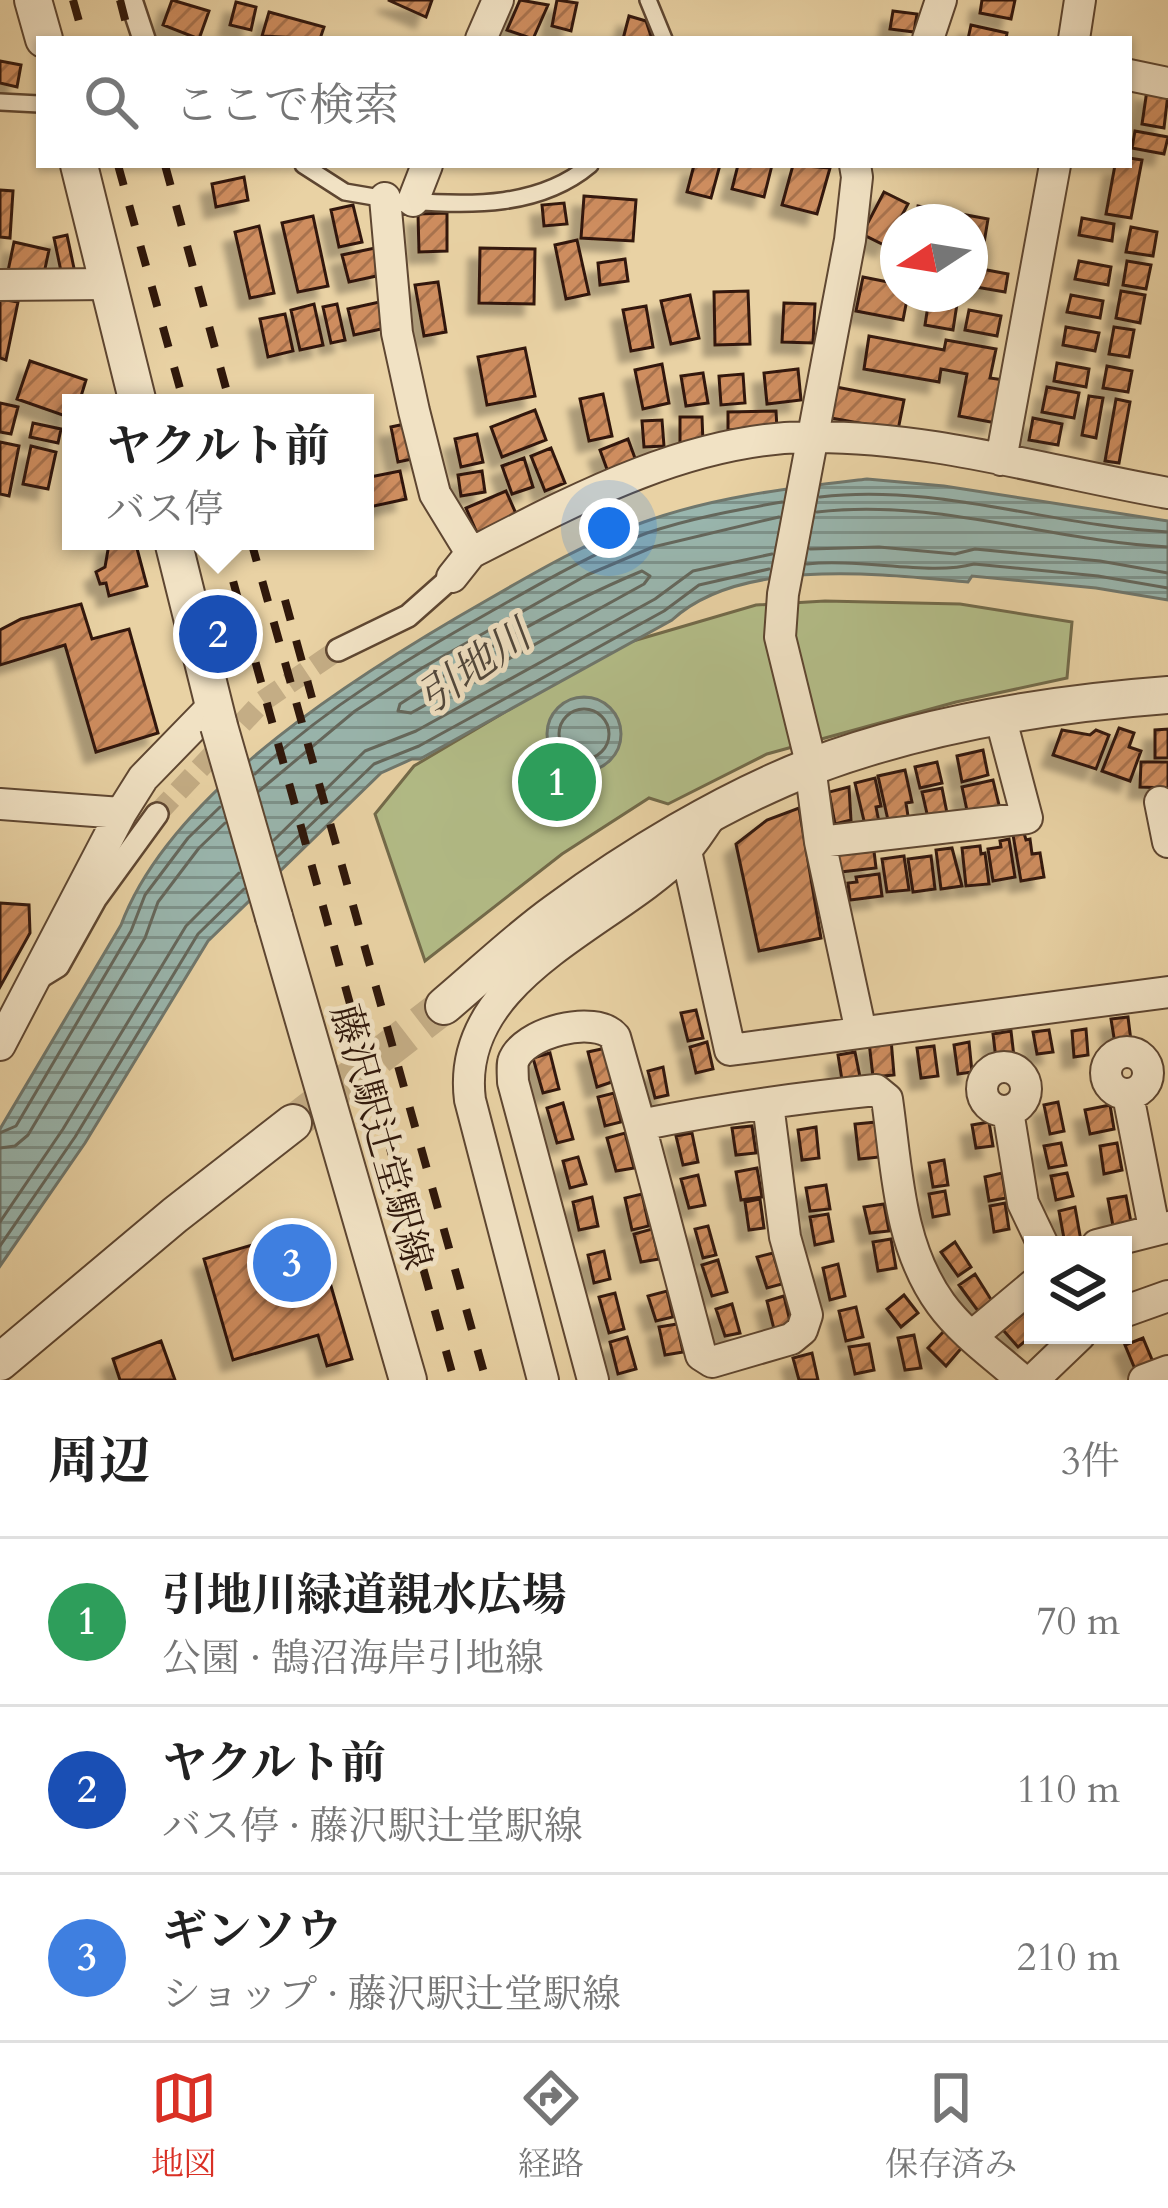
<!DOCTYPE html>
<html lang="ja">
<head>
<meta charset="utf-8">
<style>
  :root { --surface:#fff; --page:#f2f2f2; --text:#222; --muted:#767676; --line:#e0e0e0; --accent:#d93025 }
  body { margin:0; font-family:Cardo,"Noto Serif JP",serif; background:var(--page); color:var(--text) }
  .controls { position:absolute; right:36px; bottom:36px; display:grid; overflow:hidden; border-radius:0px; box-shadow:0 3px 9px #0004 }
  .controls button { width:108px; height:108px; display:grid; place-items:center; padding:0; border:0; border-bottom:3px solid var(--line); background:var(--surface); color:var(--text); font:60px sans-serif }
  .compass { position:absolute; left:880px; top:204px; width:108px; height:108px; border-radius:50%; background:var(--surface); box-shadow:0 3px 9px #0004; rotate:258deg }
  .you { position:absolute; left:609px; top:528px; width:42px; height:42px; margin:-30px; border:9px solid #fff; border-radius:50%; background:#1a73e8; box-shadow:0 0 0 18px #1a73e833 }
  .badge { display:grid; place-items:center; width:78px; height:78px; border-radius:50%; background:var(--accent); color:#fff; font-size:39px; font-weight:700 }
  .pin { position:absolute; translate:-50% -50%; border:6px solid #fff; box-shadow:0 3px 12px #0006 }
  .popup { position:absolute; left:62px; top:394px; width:312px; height:156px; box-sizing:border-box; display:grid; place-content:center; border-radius:0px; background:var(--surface); filter:drop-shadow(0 3px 9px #0005); font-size:39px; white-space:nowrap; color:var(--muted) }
  .popup b { font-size:45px; color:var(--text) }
  .popup::after { content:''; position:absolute; left:50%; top:100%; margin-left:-24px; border:24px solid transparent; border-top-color:var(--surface) }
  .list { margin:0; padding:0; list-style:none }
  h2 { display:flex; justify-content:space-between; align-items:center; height:156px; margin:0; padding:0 48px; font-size:51px }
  h2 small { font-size:39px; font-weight:400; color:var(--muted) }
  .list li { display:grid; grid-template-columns:78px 1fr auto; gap:36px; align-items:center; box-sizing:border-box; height:168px; padding:0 48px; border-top:3px solid var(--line) }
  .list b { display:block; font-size:45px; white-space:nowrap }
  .list p { margin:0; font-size:39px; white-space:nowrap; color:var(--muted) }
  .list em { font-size:39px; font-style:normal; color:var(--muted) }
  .icon { flex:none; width:66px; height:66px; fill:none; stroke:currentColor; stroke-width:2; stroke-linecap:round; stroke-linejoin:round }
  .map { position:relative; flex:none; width:1168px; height:1380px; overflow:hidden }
  .search { position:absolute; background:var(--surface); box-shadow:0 3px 9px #0004; left:36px; right:36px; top:36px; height:132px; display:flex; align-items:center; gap:30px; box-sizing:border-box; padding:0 42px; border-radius:0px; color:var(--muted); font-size:45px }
  .sheet { height:660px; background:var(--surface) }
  nav { display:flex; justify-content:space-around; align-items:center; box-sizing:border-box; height:168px; border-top:3px solid var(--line); background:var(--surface); font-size:33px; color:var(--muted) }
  nav a { display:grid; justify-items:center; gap:6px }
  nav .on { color:var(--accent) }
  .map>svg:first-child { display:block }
</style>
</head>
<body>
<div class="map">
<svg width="1168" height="1380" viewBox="0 0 1168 1380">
  <defs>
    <pattern id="water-rules" width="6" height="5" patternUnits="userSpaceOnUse" patternTransform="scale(3)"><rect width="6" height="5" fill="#99b6ae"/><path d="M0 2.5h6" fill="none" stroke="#7d938c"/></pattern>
    <pattern id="building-hatch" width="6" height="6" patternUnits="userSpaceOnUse" patternTransform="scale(3)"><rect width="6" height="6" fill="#ce8d5f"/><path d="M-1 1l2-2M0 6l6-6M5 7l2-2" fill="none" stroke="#a8724d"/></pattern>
    <filter id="shadow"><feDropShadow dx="-11" dy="11" stdDeviation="3" flood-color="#0004"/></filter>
  </defs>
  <rect width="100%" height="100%" fill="#e9d2a4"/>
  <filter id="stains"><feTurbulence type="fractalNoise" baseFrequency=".00167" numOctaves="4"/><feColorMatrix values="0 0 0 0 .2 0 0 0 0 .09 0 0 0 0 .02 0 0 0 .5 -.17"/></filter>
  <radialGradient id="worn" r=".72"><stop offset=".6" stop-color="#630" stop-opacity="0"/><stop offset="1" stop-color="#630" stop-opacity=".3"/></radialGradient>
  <path fill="#b3bd88" stroke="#726a4a" stroke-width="3" d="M825,601L960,604L1072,622L1067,678L956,702L767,754L668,804L649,798L562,854L425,961L375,814L414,766L616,646L756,605Z"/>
  <path fill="url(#water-rules)" stroke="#6f776d" stroke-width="3" d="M867,479L944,486L1168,521V600L1096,588L972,576L968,582C881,574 740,557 672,620L420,759H412L381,773L208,941L85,1143L0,1266V1129L121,925C172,788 366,669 489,599C539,570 589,541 644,522C716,496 792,488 867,479Z
    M547 734a37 37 0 1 1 74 0a37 37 0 1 1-74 0Z"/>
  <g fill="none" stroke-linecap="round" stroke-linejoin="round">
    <path stroke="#64675c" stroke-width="3" d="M820,497C938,483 1051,526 1168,532
      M817,512C937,498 1049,541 1168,547
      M810,549L879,547L955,554L975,549L1100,561L1168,573
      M807,564C859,558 931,576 974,564L1098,576L1168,588
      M642,571L650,576L644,584L411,713L398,711L400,704C476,654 558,606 642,571Z
      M559 734a25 25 0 1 1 50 0a25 25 0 1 1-50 0Z
      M255,774C325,708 407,659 490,612C541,583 592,553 647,533C691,518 737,510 782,502
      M259,791L355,711L422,668L587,575L653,547L779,517
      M274,840L365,751L416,731L655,599L693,571L772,554
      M278,856L374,764L419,746L664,611L699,585L769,569
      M0,1133L16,1126L131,931L145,895L188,838L220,807
      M0,1148L15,1146L28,1135L145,938L158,902L199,848L225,823
      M0,1222L63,1129L186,926L239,873
      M0,1246L75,1137L198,934L244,889"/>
  </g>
  <path fill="url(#building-hatch)" stroke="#30180b" stroke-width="3" filter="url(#shadow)" d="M172,0L209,11L199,39L163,25Z
    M388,0H432L426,17Z
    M520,0L548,5L533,39L507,30Z
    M557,0L577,3L571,31L552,26Z
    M982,0H1015L1011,19L980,13Z
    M236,2L256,7L251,30L230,25Z
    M893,11L917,14L914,32L890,29Z
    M269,12L324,27L320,39L262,36Z
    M629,16L646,21L652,39H623Z
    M971,25L1007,33L1006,39H968Z
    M0,61L21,65L17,87L0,83Z
    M1147,90L1168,94L1164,128L1142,124Z
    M1135,131L1168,137L1164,154L1132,148Z
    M1129,158L1142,160L1131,218L1106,214L1115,165H1129Z
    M694,165H720L711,198L687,192Z
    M738,165H772L764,197L732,189Z
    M793,165L830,168L817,214L782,205Z
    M244,177L248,200L216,207L212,184Z
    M0,190L13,191L10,238L0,237Z
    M884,192L908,204L886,246L862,234Z
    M584,196L636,200L633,241L581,238Z
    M564,203L567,224L544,226L542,205Z
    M353,205L362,242L339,247L331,210Z
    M918,206L988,219L981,261L970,259V222H915Z
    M447,213V251L419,252L418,214Z
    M313,216L328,286L298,292L282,223Z
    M1082,218L1114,224L1112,241L1079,235Z
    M259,226L274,293L250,298L235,232Z
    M1131,227L1157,232L1153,256L1126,252Z
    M67,235L75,273L62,276L54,238Z
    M577,240L589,294L566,299L555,245Z
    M14,242L49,250L43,278L8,271Z
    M375,248L381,275L349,282L342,255Z
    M480,248L535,249L534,304L479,303Z
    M625,259L628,281L600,285L598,263Z
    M1079,261L1111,267L1108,285L1075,279Z
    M1127,261L1151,265L1146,289L1123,285Z
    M971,267L1008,274L1005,292L970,286Z
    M863,277L898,284V294H908L903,320L856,311Z
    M438,282L446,332L424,336L415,285Z
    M748,291L750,344L715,345L714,292Z
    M1121,291L1145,295L1140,323L1116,318Z
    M690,295L699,338L671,344L661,301Z
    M1071,295L1103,301L1100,318L1067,312Z
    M0,299L18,302L6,360L0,358Z
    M929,299L957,304L953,330L925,325Z
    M384,301L390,327L354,335L348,309Z
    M784,303L815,304L813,343L782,342Z
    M314,304L323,345L300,350L291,310Z
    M337,304L345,340L331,343L323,307Z
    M646,306L653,347L631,351L623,310Z
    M969,310L1001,316L997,336L965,330Z
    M285,314L293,351L268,357L260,319Z
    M1066,327L1099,333L1095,351L1063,345Z
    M1114,327L1134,330L1129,357L1109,354Z
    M869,336L944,350L946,340L996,349L990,378L1004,380L996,423L959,416L967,374L941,369L939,382L864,369Z
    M525,348L535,396L487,405L478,357Z
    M30,361L86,380L79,403H71V418L17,399Z
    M1057,363L1089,369L1086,387L1054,381Z
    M662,364L669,403L643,409L635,370Z
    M1107,366L1132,371L1128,392L1103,388Z
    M798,369L801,400L767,404L764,373Z
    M703,373L708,403L686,406L681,376Z
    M743,374L745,403L721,405L719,376Z
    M836,387L904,400L898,430L831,418Z
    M1047,387L1079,393L1074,418L1042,412Z
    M603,394L612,436L589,441L580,399Z
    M1089,396L1103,398L1096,438L1082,435Z
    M1116,399L1130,402L1119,463L1105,461Z
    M0,403L18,407L11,434L0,432Z
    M535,410L546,440L502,457L491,427Z
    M776,411L777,429L728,430V412Z
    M680,417H702L703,443H680Z
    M1033,418L1062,424L1058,445L1029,440Z
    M662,420L664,446L644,447L642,421Z
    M414,422L421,457L398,462L391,427Z
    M33,423L61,429L58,443L30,437Z
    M477,434L483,462L461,467L455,439Z
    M628,439L636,461L608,472L600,450Z
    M0,442L19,446L9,496L0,494Z
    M31,446L56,452L48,489L23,484Z
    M551,448L565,483L545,491L531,456Z
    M524,458L533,487L512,494L502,466Z
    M400,471L406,499L365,508V478Z
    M482,471L485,492L461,496L458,475Z
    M506,491L517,516L477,533L466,508Z
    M122,541H135L147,586L109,596L106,583L100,584L96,572L105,567L109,544Z
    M81,604L92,639L129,629L158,733L96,752L65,645L0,665V630L21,619Z
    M1119,728L1134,733L1129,747L1141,751L1130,781L1102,771Z
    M1168,729V758H1155V730Z
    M1062,730L1090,735L1096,730L1109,735L1096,769L1053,755Z
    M983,750L988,775L962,782L957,756Z
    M937,762L942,783L920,788L915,767Z
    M1141,762H1168V788L1140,787Z
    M905,770L912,802L906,803L908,816L888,820L878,776Z
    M875,778L881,806L876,807L879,822L865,825L855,783Z
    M993,780L1000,809L968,815L962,787Z
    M849,787L851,820L835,824L829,792Z
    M942,788L947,813L928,818L922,792Z
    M799,808L821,938L759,951L736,844L767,820Z
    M1024,833L1026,840L1030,839L1032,854L1040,853L1044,877L1021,881L1013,835Z
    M1009,839L1015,877L993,881L988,849L1001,847L1000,841Z
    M980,846L981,854L985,853L989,884L966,886L962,848Z
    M952,848L962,886L941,889L936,850Z
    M874,851L876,868L840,872L838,855Z
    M904,856L909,890L887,892L882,859Z
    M931,856L935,889L913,892L908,859Z
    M879,874L882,896L850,900L848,883L857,882L856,877Z
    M0,903L29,905L30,933L0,987Z
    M696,1010L703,1038L688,1041L681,1013Z
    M1128,1017L1131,1041L1115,1044L1111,1019Z
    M1086,1029L1088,1055L1074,1057L1072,1031Z
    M1049,1030L1053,1052L1037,1054L1033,1032Z
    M1011,1031L1014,1057L996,1059L993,1034Z
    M891,1039L894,1075L873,1077L869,1042Z
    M707,1042L713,1069L696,1073L690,1047Z
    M969,1042L972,1072L958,1074L954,1045Z
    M934,1046L938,1076L921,1078L917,1048Z
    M606,1048L615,1081L597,1087L588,1052Z
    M855,1052L860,1077L842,1080L838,1055Z
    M550,1053L559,1089L543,1093L533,1058Z
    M663,1067L668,1095L655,1098L648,1071Z
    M614,1093L621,1122L605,1126L598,1097Z
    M1058,1102L1064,1131L1050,1134L1044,1105Z
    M563,1103L573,1139L557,1143L547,1108Z
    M1110,1105L1114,1129L1090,1134L1085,1110Z
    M877,1122L880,1157L859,1159L855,1124Z
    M989,1122L993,1146L976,1148L972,1125Z
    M752,1126L756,1153L736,1155L732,1128Z
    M816,1127L819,1158L802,1160L798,1130Z
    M625,1133L634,1168L616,1171L607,1138Z
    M692,1133L698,1162L683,1165L676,1136Z
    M1061,1143L1066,1165L1049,1168L1044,1146Z
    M1117,1143L1122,1170L1104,1174L1100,1146Z
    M578,1157L586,1184L570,1188L563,1161Z
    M944,1160L948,1185L933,1187L929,1163Z
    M757,1168L762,1197L741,1200L736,1172Z
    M1002,1173L1006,1198L989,1201L985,1177Z
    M1067,1173L1073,1196L1056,1200L1051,1176Z
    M698,1175L705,1205L689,1208L681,1179Z
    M826,1185L830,1209L810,1211L806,1188Z
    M945,1191L949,1214L933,1217L929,1194Z
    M642,1194L649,1226L632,1230L625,1198Z
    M1126,1196L1131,1222L1113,1226L1108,1199Z
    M592,1197L598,1226L579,1230L573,1202Z
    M760,1199L764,1228L749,1230L745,1202Z
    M1005,1203L1009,1229L994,1232L990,1206Z
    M884,1204L889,1231L870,1233L864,1207Z
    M1075,1207L1081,1241L1065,1244L1059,1211Z
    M828,1214L833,1241L815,1245L810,1217Z
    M708,1226L716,1255L703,1258L695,1229Z
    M314,1227L352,1359L327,1366L318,1335L233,1360L204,1259Z
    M652,1229L659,1259L641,1262L634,1234Z
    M891,1239L896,1268L878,1271L873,1242Z
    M955,1242L971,1267L958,1276L941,1252Z
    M604,1251L610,1279L594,1283L588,1255Z
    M773,1253L782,1284L767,1288L757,1257Z
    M718,1260L727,1292L712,1296L702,1265Z
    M838,1264L845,1296L830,1300L823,1268Z
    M975,1274L992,1301L978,1311L959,1285Z
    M667,1291L673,1317L656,1321L648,1296Z
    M615,1293L624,1329L609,1333L599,1297Z
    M904,1295L918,1313L901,1327L887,1309Z
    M784,1296L791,1326L774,1329L767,1301Z
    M732,1304L740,1333L725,1336L716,1309Z
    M1032,1306L1033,1335L1018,1347L1003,1330Z
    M856,1307L863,1337L846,1341L839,1311Z
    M677,1324L683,1352L665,1355L659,1327Z
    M947,1328L964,1345L946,1366L928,1348Z
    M914,1335L921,1368L905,1370L898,1338Z
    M627,1337L636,1369L618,1374L610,1342Z
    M1143,1338L1153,1362L1135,1369L1125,1345Z
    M161,1341L175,1380H120L113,1359Z
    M869,1344L874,1370L855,1374L849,1347Z
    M812,1353L818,1380H799L793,1358Z"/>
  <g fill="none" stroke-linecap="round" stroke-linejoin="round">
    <path stroke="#c4ad85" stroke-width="21" stroke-dasharray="21 10" stroke-linecap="butt" d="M157,814L263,701L338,650"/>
    <path stroke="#c4ad85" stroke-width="36" stroke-dasharray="36 18" stroke-linecap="butt" d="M293,1123L444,1006"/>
    <g stroke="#5e4631" stroke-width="20">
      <path id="service" d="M648,0L664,39
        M0,102L39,104
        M303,165L345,192L386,199
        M409,201C471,206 540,207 590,165"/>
    </g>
    <g stroke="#5e4631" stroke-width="26">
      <path id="pedestrian" d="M131,0L144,39
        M338,650L408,616L452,577
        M40,977L58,966L96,898L157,814"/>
    </g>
    <g stroke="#5e4631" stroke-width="34">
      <path id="minor" d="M481,39L498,0
        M928,39L941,0
        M1074,39L1080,0
        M1129,75L1168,83
        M855,165L857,177L850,240L783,594L780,637L808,751L820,842L861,1032
        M385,198L397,333L414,411L435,494L471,553L452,577
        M413,201L427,165
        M0,285L108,284
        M1001,460L1055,165
        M471,553C574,500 687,439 806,437C928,435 1049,472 1168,493
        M1160,802L1168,842
        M0,804L121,813
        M820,842L1027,818L1000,716
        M686,851L730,1050L1168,992
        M0,1045L121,813L143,778L214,705
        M1106 1073a21 21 0 1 1 42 0a21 21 0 1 1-42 0Z
        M982 1089a22 22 0 1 1 44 0a22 22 0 1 1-44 0Z
        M1128,1095L1154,1228
        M1008,1111L1023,1203L1043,1245
        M640,1125L701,1355L712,1362L791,1339L802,1330L807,1315L785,1237L768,1104
        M1097,1245L1168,1227
        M1123,1312L1168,1296
        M972,1336L1033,1285
        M543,1380L470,1100C454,977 610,926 683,853C694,843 702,828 711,816
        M593,1380L513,1082C513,1079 512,1064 513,1062C522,1032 596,1014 615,1037L640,1125C718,1109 797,1098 876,1090L887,1099C897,1168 898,1245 941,1304C962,1333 995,1356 1022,1380
        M1033,1380L1080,1335
        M1144,1380L1168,1371"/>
    </g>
    <g stroke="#5e4631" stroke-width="40">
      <path id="tertiary" d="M33,0L44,39
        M79,165L138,403
        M173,541L219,726
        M274,917L408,1380
        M444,1006C481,975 517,940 556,912C631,857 723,801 810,767C924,724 1047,704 1168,695
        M0,1362L175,1215L293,1123"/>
    </g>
    <use href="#service" stroke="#f1e2c4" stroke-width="15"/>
    <use href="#pedestrian" stroke="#f1e2c4" stroke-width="21"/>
    <use href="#minor" stroke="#f1e2c4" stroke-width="30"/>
    <use href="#tertiary" stroke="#f1e2c4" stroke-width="36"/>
    <path stroke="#30180b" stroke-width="8" stroke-dasharray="21 21" stroke-linecap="butt" d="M73,0L84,39
      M120,0L130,39
      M118,165L184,403
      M165,165L230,403
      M222,541L454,1380
      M251,541L486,1380
      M285,600L312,698"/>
    <g stroke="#5e4631" stroke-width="40" stroke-linecap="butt">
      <path id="tertiary-bridge" d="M219,726L274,917"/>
    </g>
    <use href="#tertiary-bridge" stroke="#f1e2c4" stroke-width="36"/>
  </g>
  <g text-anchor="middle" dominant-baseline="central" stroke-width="10" stroke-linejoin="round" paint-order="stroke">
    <g font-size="39" fill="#30180b" stroke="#f1e2c4">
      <text transform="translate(381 1137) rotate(74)">藤沢駅辻堂駅線</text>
    </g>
    <g font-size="42" font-style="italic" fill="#50473c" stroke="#f1e2c4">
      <text transform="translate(474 667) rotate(-35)">引地川</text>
    </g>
  </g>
  <rect width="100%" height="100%" filter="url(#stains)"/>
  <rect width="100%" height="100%" fill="url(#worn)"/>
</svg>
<div class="controls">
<button><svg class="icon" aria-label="layers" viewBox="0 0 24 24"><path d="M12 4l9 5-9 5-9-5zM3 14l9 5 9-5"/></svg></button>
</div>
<svg class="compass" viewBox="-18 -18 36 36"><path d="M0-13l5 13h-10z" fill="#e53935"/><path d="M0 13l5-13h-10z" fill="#767676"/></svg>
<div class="you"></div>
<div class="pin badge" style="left:557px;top:782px;background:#2e9e5b">1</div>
<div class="pin badge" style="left:218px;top:634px;background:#1a4fb4">2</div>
<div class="popup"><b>ヤクルト前</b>バス停</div>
<div class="pin badge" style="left:292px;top:1263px;background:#3f7fe0">3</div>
<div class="search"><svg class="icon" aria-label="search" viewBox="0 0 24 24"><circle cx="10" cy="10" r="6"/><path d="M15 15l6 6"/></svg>ここで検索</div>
</div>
<section class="sheet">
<h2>周辺<small>3件</small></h2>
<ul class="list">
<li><span class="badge" style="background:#2e9e5b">1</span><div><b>引地川緑道親水広場</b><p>公園 · 鵠沼海岸引地線</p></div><em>70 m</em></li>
<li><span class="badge" style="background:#1a4fb4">2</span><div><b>ヤクルト前</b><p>バス停 · 藤沢駅辻堂駅線</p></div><em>110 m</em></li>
<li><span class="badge" style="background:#3f7fe0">3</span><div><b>ギンソウ</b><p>ショップ · 藤沢駅辻堂駅線</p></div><em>210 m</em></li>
</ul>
</section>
<nav>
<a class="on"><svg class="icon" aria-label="map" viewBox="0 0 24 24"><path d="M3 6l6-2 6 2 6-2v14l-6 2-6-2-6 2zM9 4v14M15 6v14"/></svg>地図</a>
<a><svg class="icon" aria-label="directions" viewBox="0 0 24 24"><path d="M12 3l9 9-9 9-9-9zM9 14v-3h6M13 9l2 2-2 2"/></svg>経路</a>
<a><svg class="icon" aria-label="saved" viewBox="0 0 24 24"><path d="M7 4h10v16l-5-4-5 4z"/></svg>保存済み</a>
</nav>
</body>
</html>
